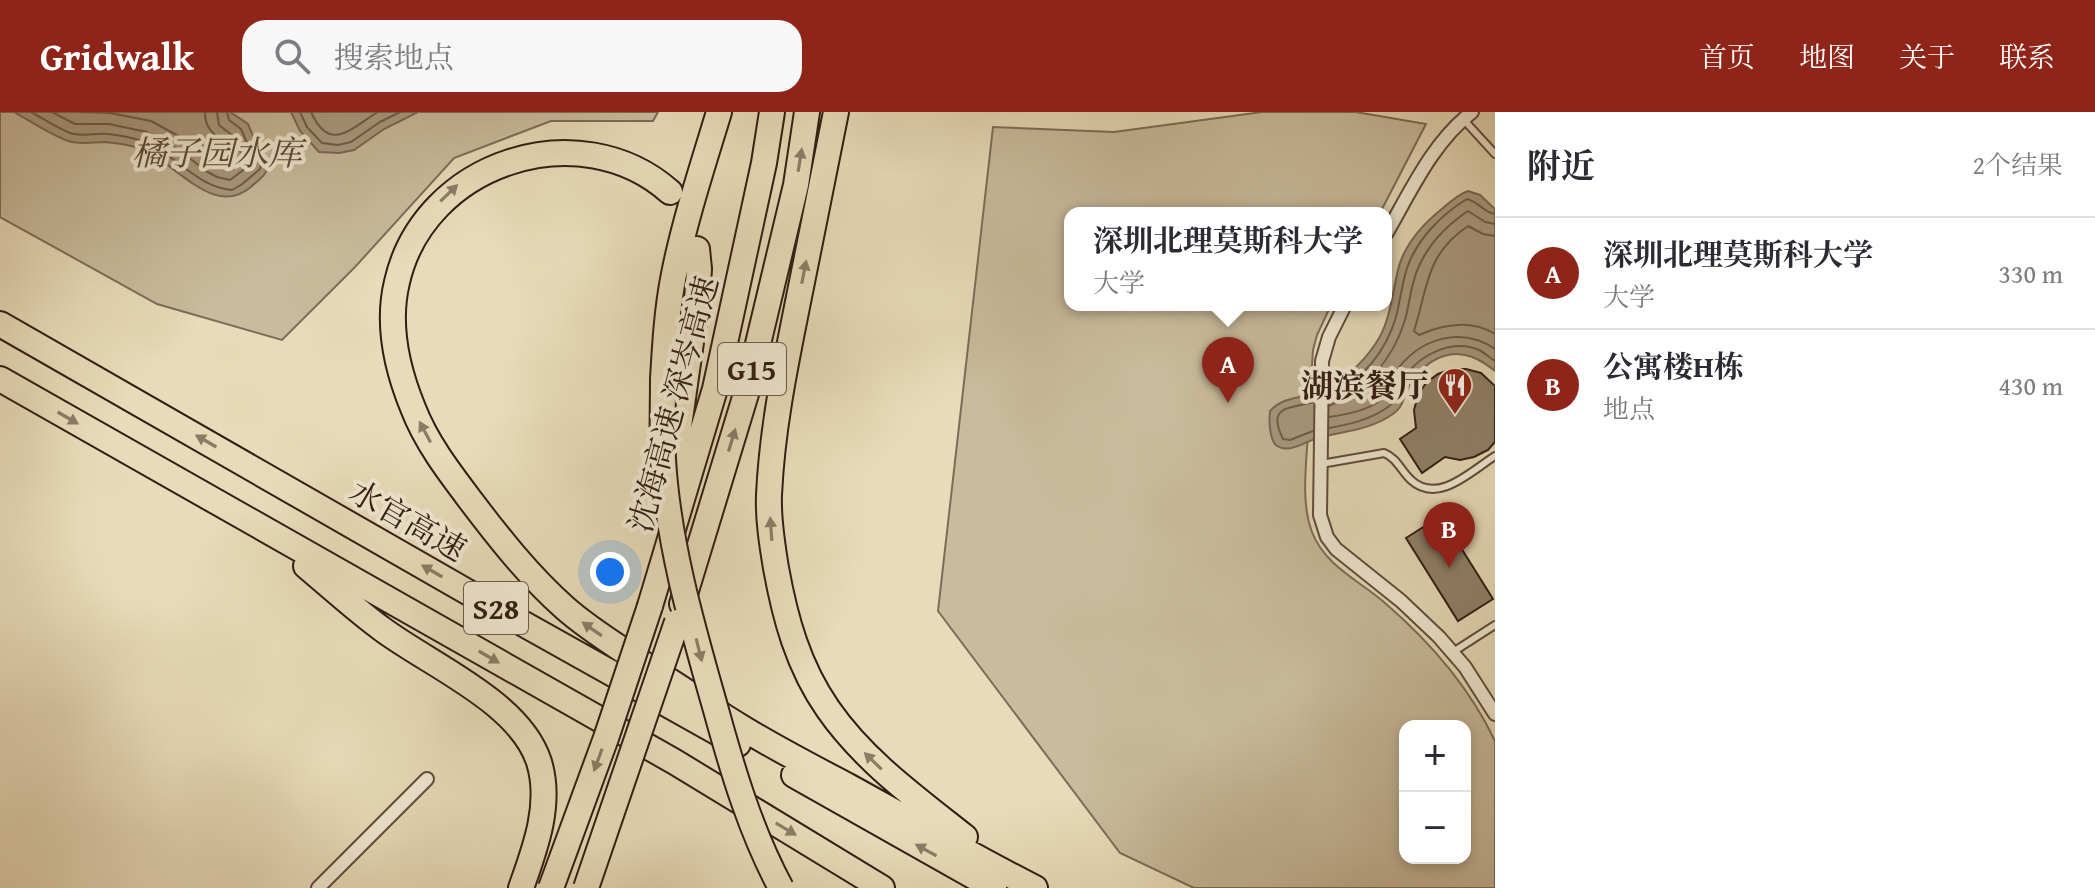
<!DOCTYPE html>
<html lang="zh">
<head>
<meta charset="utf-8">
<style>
  :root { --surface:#fff; --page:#f7f7f7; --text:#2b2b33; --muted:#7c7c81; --line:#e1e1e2; --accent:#8f2418 }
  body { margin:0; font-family:"Gentium Book Plus","Noto Serif SC",serif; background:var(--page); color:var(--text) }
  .controls { position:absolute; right:24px; bottom:24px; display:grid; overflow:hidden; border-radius:16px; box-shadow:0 4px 12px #0003 }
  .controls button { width:72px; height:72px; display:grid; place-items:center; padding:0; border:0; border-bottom:2px solid var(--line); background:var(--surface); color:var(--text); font:40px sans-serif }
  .you { position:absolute; left:610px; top:460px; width:28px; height:28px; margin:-20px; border:6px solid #fff; border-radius:50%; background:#1a73e8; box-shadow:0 0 0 12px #1a73e833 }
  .badge { display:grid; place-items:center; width:52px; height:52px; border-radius:50%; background:var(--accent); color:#fff; font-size:26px; font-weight:700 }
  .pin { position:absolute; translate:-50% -66px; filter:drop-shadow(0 2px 4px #0008) }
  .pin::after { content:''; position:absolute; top:42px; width:28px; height:24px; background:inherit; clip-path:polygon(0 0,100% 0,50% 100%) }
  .popup { position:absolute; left:1064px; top:95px; width:328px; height:104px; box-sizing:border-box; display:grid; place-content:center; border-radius:16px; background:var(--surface); filter:drop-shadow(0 2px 6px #0005); font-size:26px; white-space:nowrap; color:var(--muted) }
  .popup b { font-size:30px; color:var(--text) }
  .popup::after { content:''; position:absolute; left:50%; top:100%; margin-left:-16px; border:16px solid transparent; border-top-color:var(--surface) }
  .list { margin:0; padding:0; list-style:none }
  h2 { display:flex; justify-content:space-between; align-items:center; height:104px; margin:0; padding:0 32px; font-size:34px }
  h2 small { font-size:26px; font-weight:400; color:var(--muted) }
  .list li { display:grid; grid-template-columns:52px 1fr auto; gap:24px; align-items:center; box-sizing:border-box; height:112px; padding:0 32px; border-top:2px solid var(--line) }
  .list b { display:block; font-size:30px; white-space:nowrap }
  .list p { margin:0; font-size:26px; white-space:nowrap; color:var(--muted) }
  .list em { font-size:26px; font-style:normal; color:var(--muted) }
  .icon { flex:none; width:44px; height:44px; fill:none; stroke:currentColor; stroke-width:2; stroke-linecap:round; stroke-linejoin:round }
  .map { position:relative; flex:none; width:1495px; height:776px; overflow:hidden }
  header { display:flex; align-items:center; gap:48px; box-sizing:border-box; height:112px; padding:0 40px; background:var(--accent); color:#fff }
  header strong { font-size:38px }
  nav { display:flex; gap:44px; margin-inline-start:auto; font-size:28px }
  .search { width:560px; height:72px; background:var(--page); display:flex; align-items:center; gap:20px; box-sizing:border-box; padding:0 28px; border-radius:24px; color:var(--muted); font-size:30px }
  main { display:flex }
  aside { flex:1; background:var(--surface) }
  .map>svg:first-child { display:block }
</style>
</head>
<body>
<header>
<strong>Gridwalk</strong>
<div class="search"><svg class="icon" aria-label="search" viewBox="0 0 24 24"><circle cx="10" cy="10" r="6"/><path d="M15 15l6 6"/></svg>搜索地点</div>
<nav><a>首页</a><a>地图</a><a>关于</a><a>联系</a></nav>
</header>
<main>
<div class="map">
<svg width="1495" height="776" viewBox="0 0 1495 776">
  <rect width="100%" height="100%" fill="#e8dbb9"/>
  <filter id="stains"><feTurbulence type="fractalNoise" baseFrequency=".0025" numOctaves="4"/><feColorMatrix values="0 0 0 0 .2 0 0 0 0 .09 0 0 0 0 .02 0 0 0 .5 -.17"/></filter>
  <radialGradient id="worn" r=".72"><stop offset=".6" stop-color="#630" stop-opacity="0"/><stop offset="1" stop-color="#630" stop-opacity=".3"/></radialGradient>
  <path fill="#c9bb9d" stroke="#7d6c58" stroke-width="2" fill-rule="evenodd" d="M0,0H658L653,9H551L454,46L355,155L282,228L157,192L0,105Z
    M1262,0H1356L1426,12L1380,101H1070V193H1331L1317,223L1313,238C1311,267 1310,295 1308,323C1306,354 1301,391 1312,420C1325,454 1360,469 1385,491C1429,529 1470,576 1495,629V776H1194L1120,741L938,499L993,15L1114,20ZM1405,614H1465V746H1405Z"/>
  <path fill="#aa9a81" stroke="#7a6855" stroke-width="2" d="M14,0H230L248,12L258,36L270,50C267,62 261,66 252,74C214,108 177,51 141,37C131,33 116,31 105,30C93,30 80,33 68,29C51,23 30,9 14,0Z
    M291,0H418L384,17L354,38L339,41L319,40L300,19Z
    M1468,79L1480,83L1495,97V259C1480,247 1464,238 1444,244C1427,249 1412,265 1406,281C1402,290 1402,296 1393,302C1370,318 1345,319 1318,326C1306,329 1290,342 1277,334C1269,328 1269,308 1270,299C1283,285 1298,287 1315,281C1340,271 1361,254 1376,231C1391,209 1392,180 1399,154C1406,131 1424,111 1443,96C1451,89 1459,82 1468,79Z"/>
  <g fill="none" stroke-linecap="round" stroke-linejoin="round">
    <path stroke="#6e5c4a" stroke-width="2" d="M31,0C44,7 57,16 70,21C82,25 95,21 108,22C119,23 134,26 145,30C176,43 197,75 232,78L241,73L260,57L261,53L251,40L241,17L229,8L227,0
      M52,0L75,12H109L147,20L178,37L206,59L217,65L230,68L246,56L247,52L233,24L219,13L217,0
      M79,0L110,1L151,9L184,27L212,48L229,55L231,50C229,44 226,35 222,30C212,20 205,16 205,0
      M300,0L307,15L322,31L338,33L351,30L380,10L400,0
      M311,0C330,42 351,16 378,0
      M1495,124L1483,122L1468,114C1425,143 1428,176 1414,219L1419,223C1444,212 1471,207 1495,222
      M1330,283C1363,268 1386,239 1396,205C1400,189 1402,172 1407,156C1417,127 1442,102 1467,87C1479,90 1484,101 1495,102
      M1329,294C1367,277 1393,247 1405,208C1410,190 1411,170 1419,154C1430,130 1447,113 1468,99L1485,110L1495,112
      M1329,305C1348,302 1367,299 1382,287C1391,280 1392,264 1400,254C1424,225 1463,215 1495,237
      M1329,316C1350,312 1370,308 1388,295C1399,288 1399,273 1406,263C1422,241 1454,227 1479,238C1485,241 1490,246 1495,249
      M1313,319L1290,328L1283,327C1266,293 1290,297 1313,290"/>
  </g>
  <path fill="#908069" stroke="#311d13" stroke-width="2" d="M1452,257H1466L1481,261L1495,274V330L1488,338L1474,345L1460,348L1445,345L1422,361L1400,327L1416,316L1414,298L1418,283L1426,271L1438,262Z
    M1441,404L1493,487L1458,509L1406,426Z"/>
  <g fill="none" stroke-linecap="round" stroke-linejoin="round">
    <g stroke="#5f4c3c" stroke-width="10">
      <path id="lane" d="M1463,7L1495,42
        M1321,352L1384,341C1397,346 1401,359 1411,368C1438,393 1471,359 1495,344
        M1453,540L1495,513"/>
    </g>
    <g stroke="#5f4c3c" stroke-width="16">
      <path id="street" d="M1386,122C1411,79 1432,31 1472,0
        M1345,193L1329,225L1322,249L1320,403L1327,425L1336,437L1401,489L1439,525L1465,555L1495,602
        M318,776L427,667"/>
    </g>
    <g stroke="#311d13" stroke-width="28">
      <path id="highway" d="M836,0C824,62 811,123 799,185C786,250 772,316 769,383C768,407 772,432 776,456C785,506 798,554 828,597C864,649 916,686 965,725
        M670,80C580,0 424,50 397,170C387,211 397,257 413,296C426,330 449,360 471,389C499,426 529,464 565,496C592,520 624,538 654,559C683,577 711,597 741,615C775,636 812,655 848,674C910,708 972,744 1035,776
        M0,212L506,502L738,632
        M0,267L675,650L882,776
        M663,267C665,232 667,197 674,162C685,107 703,53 719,0
        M670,377L697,188L699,157L697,137
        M306,454C331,475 356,498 382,517C430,553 520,590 539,650C552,692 535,737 521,776
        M682,492L746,282L796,73L807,0
        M650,494L715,277L764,51L772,0
        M794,663L994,776"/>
    </g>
    <use href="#lane" stroke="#f0e8d2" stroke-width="6"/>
    <use href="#street" stroke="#f0e8d2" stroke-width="12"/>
    <use href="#highway" stroke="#e8dbb9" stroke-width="24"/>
    <g stroke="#311d13" stroke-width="28" stroke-linecap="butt">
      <path id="highway-bridge" d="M663,267C663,294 662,320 663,347C668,432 693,517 716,598C733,660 751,720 781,776
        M551,776L606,626L650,494
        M586,776L677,510"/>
    </g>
    <use href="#highway-bridge" stroke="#e8dbb9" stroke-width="24"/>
  </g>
  <defs><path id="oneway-solid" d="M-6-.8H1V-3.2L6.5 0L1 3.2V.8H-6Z" transform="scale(2)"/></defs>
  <g fill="#8c7c66">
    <use href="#oneway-solid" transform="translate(800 48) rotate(-81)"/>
    <use href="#oneway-solid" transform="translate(449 81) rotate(-44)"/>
    <use href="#oneway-solid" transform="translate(804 160) rotate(-79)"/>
    <use href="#oneway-solid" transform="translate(68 306) rotate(30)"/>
    <use href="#oneway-solid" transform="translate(425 320) rotate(-118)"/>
    <use href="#oneway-solid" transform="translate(732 328) rotate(-73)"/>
    <use href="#oneway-solid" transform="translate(206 329) rotate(-150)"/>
    <use href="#oneway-solid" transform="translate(771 417) rotate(-94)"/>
    <use href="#oneway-solid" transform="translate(432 459) rotate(-150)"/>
    <use href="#oneway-solid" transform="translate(592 517) rotate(-145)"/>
    <use href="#oneway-solid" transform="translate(699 538) rotate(76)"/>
    <use href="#oneway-solid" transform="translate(489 545) rotate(30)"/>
    <use href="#oneway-solid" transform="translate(598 648) rotate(110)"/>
    <use href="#oneway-solid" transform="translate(873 649) rotate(-136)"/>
    <use href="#oneway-solid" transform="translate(786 717) rotate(31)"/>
    <use href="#oneway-solid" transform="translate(926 738) rotate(-151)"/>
  </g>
  <defs>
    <g id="restaurant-pin" transform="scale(1.8)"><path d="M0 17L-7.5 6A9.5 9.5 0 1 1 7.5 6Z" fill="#8f2418" stroke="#f0e8d2"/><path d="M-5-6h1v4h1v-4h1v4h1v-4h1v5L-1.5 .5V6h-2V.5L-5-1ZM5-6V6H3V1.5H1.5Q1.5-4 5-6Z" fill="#fff"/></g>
  </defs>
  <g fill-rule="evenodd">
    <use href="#restaurant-pin" x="1455" y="273"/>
  </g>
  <g text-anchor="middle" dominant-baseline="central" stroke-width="8" stroke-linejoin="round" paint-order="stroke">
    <g fill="#f0e8d2" stroke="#6a5a4c" stroke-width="2">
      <rect x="718" y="231" width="68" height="52" rx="6"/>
      <rect x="464" y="470" width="64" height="52" rx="6"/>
    </g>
    <g font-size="30" font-weight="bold" fill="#311d13">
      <text x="752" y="257">G15</text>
      <text x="496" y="496">S28</text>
    </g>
    <g font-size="32" font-weight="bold" fill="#311d13" stroke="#f0e8d2" text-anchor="end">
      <text x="1429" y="273">湖滨餐厅</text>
    </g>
    <g font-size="32" fill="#311d13" stroke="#f0e8d2">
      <text transform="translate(673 292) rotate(-75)">沈海高速 深岑高速</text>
      <text transform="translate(408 408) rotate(30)">水官高速</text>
    </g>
    <g font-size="34" font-style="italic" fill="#5b493a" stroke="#f0e8d2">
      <text x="217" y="40">橘子园水库</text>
    </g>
  </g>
  <rect width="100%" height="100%" filter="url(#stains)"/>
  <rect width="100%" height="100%" fill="url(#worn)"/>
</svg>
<div class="controls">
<button>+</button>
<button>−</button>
</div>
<div class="you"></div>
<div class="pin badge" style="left:1228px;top:291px">A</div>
<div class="popup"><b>深圳北理莫斯科大学</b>大学</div>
<div class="pin badge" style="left:1449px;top:456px">B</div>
</div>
<aside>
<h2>附近<small>2个结果</small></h2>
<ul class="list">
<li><span class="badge">A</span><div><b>深圳北理莫斯科大学</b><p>大学</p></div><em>330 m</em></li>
<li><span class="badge">B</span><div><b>公寓楼H栋</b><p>地点</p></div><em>430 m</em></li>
</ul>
</aside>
</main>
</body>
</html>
